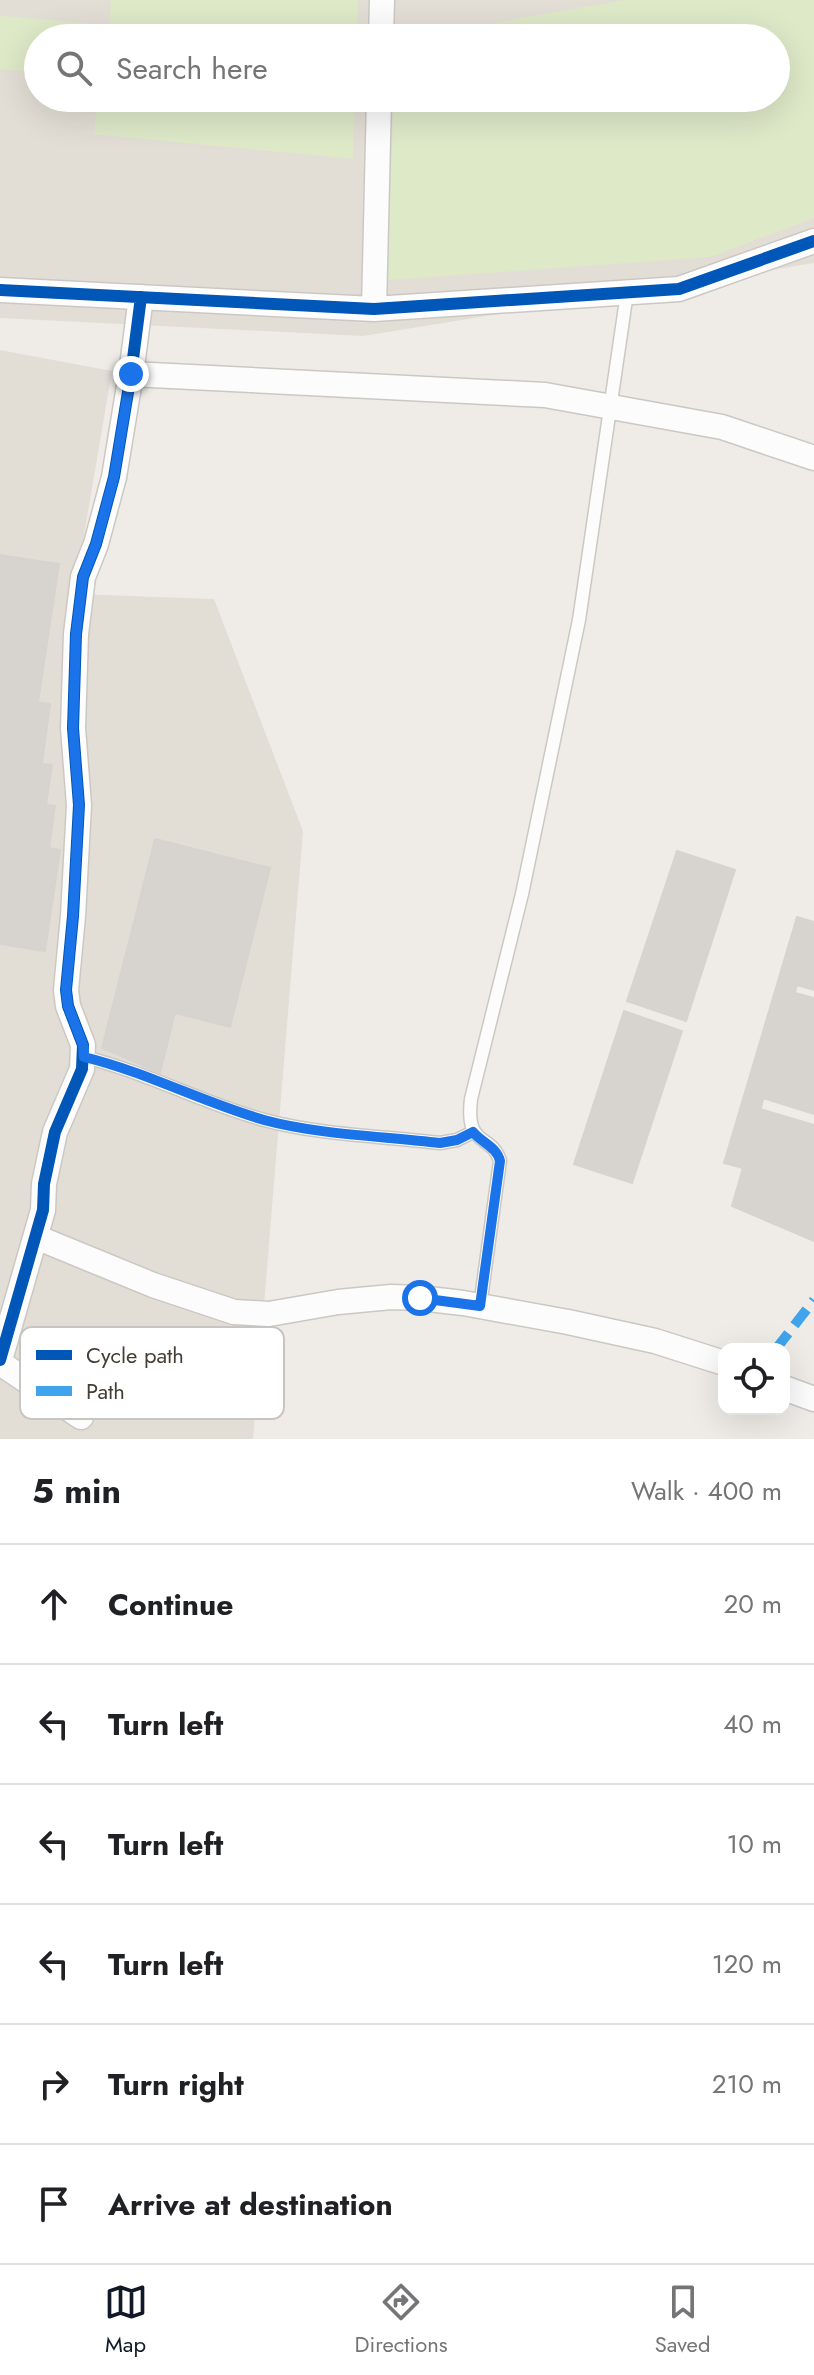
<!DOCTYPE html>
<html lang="en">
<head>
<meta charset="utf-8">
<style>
  :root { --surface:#fff; --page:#f6f6f6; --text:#202124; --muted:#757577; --line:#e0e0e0; --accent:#111827 }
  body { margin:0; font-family:Jost,sans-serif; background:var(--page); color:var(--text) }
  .controls { position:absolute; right:24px; bottom:24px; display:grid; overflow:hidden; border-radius:16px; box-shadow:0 8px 32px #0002 }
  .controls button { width:72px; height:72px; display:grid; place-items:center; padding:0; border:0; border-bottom:2px solid var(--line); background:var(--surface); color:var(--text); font:40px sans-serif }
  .stop { position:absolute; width:24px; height:24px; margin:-18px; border:6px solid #1a73e8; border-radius:50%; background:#fff }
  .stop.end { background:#1a73e8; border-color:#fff; box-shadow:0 2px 8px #0008 }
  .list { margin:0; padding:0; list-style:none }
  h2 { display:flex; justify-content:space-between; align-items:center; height:104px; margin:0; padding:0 32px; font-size:34px }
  h2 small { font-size:26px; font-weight:400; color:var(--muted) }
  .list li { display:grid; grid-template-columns:52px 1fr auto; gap:24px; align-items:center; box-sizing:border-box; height:120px; padding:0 32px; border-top:2px solid var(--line) }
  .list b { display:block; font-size:30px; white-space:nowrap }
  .list em { font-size:26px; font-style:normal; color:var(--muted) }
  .icon { flex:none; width:44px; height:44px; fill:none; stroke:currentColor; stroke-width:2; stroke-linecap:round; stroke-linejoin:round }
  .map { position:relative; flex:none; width:814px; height:1439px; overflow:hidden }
  .search { position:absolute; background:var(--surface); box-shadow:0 8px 32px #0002; left:24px; right:24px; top:24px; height:88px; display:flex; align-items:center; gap:20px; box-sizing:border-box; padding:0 28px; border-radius:44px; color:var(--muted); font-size:30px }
  .sheet { height:824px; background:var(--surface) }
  nav { display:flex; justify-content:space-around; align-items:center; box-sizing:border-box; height:112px; border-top:2px solid var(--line); background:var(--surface); font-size:22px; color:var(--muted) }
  nav a { display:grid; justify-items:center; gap:4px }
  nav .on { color:var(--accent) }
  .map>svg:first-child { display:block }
</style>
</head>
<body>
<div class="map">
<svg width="814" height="1439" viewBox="0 0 814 1439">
  <rect width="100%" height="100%" fill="#efece8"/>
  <path fill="#e3ded5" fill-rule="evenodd" d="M0,0H814V263L363,336L0,318ZM38,38H776V98H38Z
    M0,350L112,371L74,594L214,599L303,831L253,1439H0Z"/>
  <path fill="#dee9c8" d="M111,0H358L356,38H38V72L0,69V16L109,25Z
    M625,0H814V218L710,257L387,280L394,98H776V38H409Z
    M97,98H355L353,159L94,134Z"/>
  <path fill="#d7d3cf" stroke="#d7d3ce" stroke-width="2" d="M0,555L59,564L38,702L50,704L42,764L52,765L46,805L55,806L49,848L60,850L45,951L0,944Z
    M155,839L270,868L230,1027L175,1013L160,1073L102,1048Z
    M677,851L735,870L686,1021L627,1001Z
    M797,917L814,922V928L743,1168L724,1163Z
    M814,928V990L797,985Z
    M795,993L814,998V1114L763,1098Z
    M624,1011L682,1031L632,1183L574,1164Z
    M760,1109L814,1125V1241L732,1206Z"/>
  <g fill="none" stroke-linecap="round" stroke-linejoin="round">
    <g stroke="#cbc8c4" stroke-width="15">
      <path id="lane" d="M84,1057C146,1072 202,1103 264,1120C320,1135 382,1136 440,1143L457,1140L473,1132
        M480,1306L500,1161C492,1133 465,1149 471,1099L522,894L579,620L627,293"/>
    </g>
    <g stroke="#cbc8c4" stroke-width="27">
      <path id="street" d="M381,38L382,0
        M0,290L374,309L679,289L814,241
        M374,309L379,98
        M131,374L545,395L722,427L814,458
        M36,1237L153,1285L234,1312L269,1314L338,1302L391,1297L420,1298L463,1303L568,1322L655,1341L724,1363
        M0,1360L43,1210L44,1184L55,1132L82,1069L83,1045L68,1006L66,990L73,916L79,805L73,728L76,634L83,577L96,544L114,477L131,374L141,297
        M0,1363L81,1417
        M784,1388L814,1399"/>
    </g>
    <use href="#lane" stroke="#fdfcfc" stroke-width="12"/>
    <use href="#street" stroke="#fdfcfc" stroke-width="24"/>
    <path stroke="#3fa4eb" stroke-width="10" stroke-dasharray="20 10" stroke-linecap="butt" d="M776,1349L814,1300"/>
    <g stroke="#fff" stroke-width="17">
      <path id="cycleway" d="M0,290L374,309L679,289L814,241
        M0,1360L43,1210L44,1184L55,1132L82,1069L83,1045L68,1006L66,990L73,916L79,805L73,728L76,634L83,577L96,544L114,477L131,374L141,297"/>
    </g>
    <use href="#cycleway" stroke="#0057b8" stroke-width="12"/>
  </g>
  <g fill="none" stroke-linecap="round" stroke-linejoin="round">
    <path stroke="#1a73e8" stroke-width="10" d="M131,374L114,477L96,544L83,577L76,634L73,728L79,805L73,916L66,990L68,1006L83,1045L84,1057C146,1072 202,1102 264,1120C320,1135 382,1136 440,1143L457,1140L473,1132C482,1143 497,1147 500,1161L480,1306L420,1298"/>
  </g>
  <rect x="20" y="1327" width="264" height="92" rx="12" fill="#fff" stroke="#c7c5c2" stroke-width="2"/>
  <rect x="36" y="1350" width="36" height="10" fill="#0057b8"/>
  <rect x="36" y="1386" width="36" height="10" fill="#3fa4eb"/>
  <g font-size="22" fill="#443d35">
    <text x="86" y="1363">Cycle path</text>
    <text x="86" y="1399">Path</text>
  </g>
</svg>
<div class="controls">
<button><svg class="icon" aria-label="locate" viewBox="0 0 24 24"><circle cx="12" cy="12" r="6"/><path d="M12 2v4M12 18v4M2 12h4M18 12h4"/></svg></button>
</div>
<div class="stop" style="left:420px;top:1298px"></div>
<div class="stop end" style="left:131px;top:374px"></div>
<div class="search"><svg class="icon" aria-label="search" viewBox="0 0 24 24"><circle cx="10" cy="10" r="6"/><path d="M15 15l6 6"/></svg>Search here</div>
</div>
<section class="sheet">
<h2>5 min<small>Walk · 400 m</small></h2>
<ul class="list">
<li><svg class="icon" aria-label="ahead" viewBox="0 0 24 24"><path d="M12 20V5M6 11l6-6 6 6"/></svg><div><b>Continue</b></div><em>20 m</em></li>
<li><svg class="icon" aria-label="left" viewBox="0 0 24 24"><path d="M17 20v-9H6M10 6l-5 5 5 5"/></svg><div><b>Turn left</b></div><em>40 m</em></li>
<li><svg class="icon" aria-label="left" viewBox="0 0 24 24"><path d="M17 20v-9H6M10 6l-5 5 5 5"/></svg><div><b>Turn left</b></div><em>10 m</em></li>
<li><svg class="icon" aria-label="left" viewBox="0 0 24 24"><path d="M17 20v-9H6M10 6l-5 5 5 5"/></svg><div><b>Turn left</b></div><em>120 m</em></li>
<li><svg class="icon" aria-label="right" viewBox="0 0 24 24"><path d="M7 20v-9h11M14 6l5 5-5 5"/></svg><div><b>Turn right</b></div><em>210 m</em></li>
<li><svg class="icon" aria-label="arrive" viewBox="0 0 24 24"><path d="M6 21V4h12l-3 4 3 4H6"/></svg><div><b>Arrive at destination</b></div></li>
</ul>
</section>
<nav>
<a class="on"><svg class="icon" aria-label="map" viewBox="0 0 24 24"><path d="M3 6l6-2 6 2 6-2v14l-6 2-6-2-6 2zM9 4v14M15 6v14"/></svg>Map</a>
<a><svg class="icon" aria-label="directions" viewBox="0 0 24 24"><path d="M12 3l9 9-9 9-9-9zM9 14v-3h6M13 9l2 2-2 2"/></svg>Directions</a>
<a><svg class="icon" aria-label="saved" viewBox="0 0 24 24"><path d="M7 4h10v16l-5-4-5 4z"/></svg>Saved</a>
</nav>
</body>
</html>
